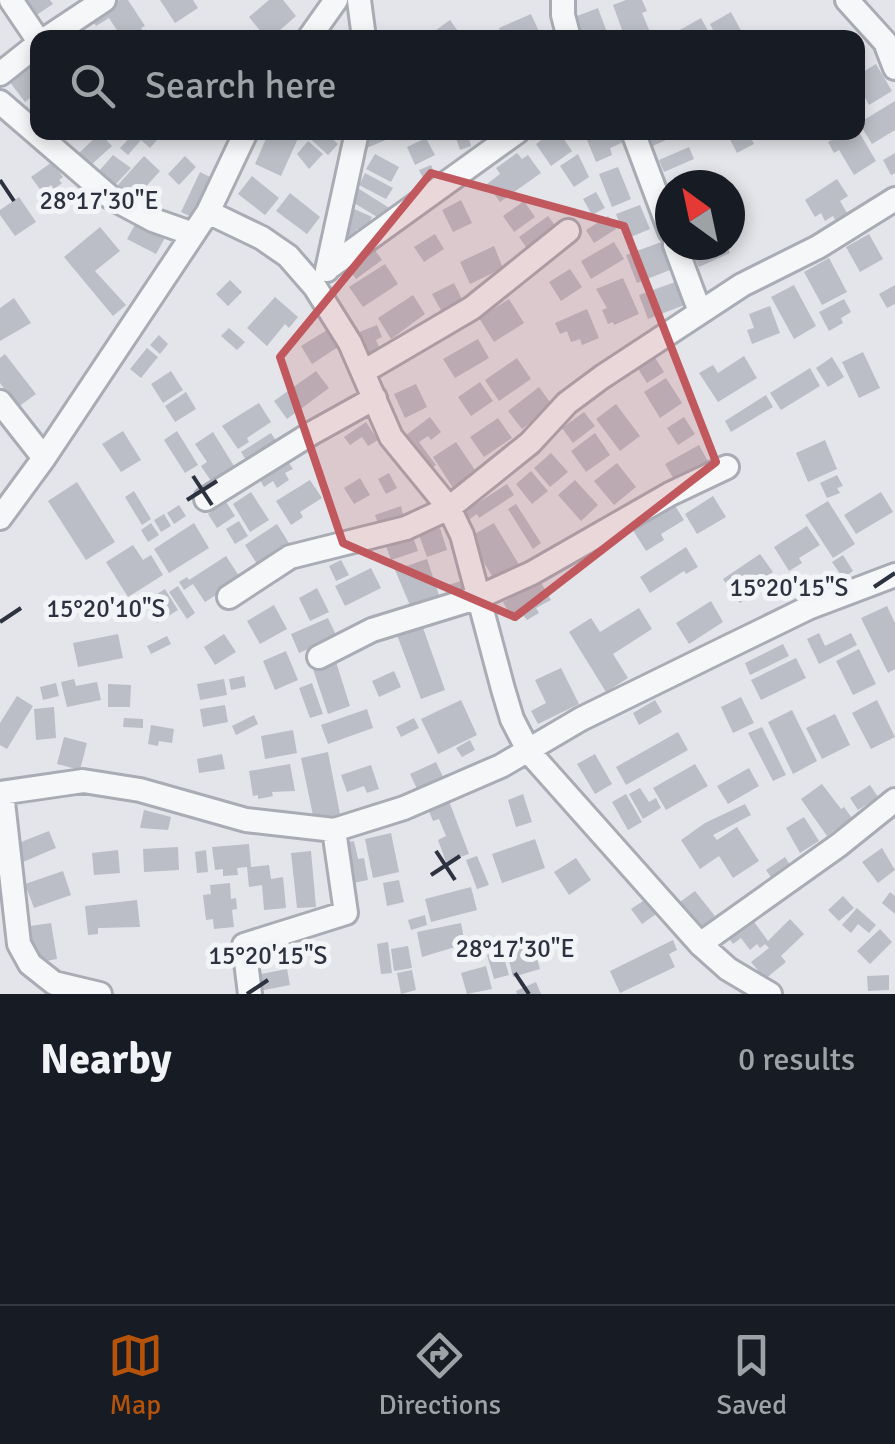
<!DOCTYPE html>
<html lang="en">
<head>
<meta charset="utf-8">
<style>
  :root { --surface:#171b24; --page:#242831; --text:#f1f3f6; --muted:#9ea1a6; --line:#363941; --accent:#b45309 }
  body { margin:0; font-family:Signika,sans-serif; background:var(--page); color:var(--text) }
  .compass { position:absolute; left:655px; top:170px; width:90px; height:90px; border-radius:50%; background:var(--surface); box-shadow:0 5px 15px #0003; rotate:327deg }
  .list { margin:0; padding:0; list-style:none }
  h2 { display:flex; justify-content:space-between; align-items:center; height:130px; margin:0; padding:0 40px; font-size:42px }
  h2 small { font-size:32px; font-weight:400; color:var(--muted) }
  .icon { flex:none; width:55px; height:55px; fill:none; stroke:currentColor; stroke-width:2; stroke-linecap:round; stroke-linejoin:round }
  .map { position:relative; flex:none; width:895px; height:994px; overflow:hidden }
  .search { position:absolute; background:var(--surface); box-shadow:0 5px 15px #0003; left:30px; right:30px; top:30px; height:110px; display:flex; align-items:center; gap:25px; box-sizing:border-box; padding:0 35px; border-radius:20px; color:var(--muted); font-size:38px }
  .sheet { height:310px; background:var(--surface) }
  nav { display:flex; justify-content:space-around; align-items:center; box-sizing:border-box; height:140px; border-top:2px solid var(--line); background:var(--surface); font-size:28px; color:var(--muted) }
  nav a { display:grid; justify-items:center; gap:5px }
  nav .on { color:var(--accent) }
  .map>svg:first-child { display:block }
</style>
</head>
<body>
<div class="map">
<svg width="895" height="994" viewBox="0 0 895 994">
  <rect width="100%" height="100%" fill="#e4e5ea"/>
  <path fill="#bbbec6" d="M20,0H50L53,4L32,18Z
    M119,0H128L145,26L141,28L145,34L122,38L109,18L96,26L91,18Z
    M160,0H193L198,8L175,23Z
    M269,0H283L296,16L271,38H266L249,17Z
    M626,0H642L647,11L642,13L650,32L625,38L613,5Z
    M598,8L609,38H579L572,18Z
    M731,12L745,38H717L710,24Z
    M531,14L542,38H503L499,28Z
    M701,18L712,38H681L678,31Z
    M450,20L463,38H425Z
    M38,59V92L25,102L9,81Z
    M876,64L892,91L869,105L858,85V75Z
    M895,101V130L872,144L859,123Z
    M135,132H164L150,148L141,140L128,155L120,148Z
    M269,132L300,134L281,176L255,164Z
    M303,132H325L338,144L328,155Z
    M367,132H388L390,138L367,148L361,135Z
    M454,132H467L471,146L460,150Z
    M552,132H559L572,151L551,166L536,144Z
    M591,132H625L628,140L610,148L612,155L596,162L585,135Z
    M647,132H674L675,136L646,149L640,135Z
    M726,132H748L754,144L737,153Z
    M844,132H859L876,161L854,175L839,150L834,153L828,142Z
    M100,133L112,146L91,165L79,153Z
    M426,138L435,155L415,165L407,147Z
    M308,141L323,154L309,169L297,154Z
    M689,147L694,159L664,172L659,160Z
    M517,153L522,159L528,155L541,173L500,202L487,184L500,174L496,168Z
    M895,153V173L891,175L883,160Z
    M375,154L399,167L391,182L366,169Z
    M578,154L589,177L574,187L560,166Z
    M113,155L131,168L114,186L99,171Z
    M144,156L160,171L132,202L116,187Z
    M185,156L196,167L179,185L168,174Z
    M52,162L63,177L59,180L62,183L54,189L51,185L42,192L31,177Z
    M431,165L436,176L425,182L419,170Z
    M618,167L631,199L612,207L599,174Z
    M200,172L212,178L194,218L181,212Z
    M365,173L393,188L386,199L359,185Z
    M252,176L279,198L265,215L238,194Z
    M837,179L848,196L840,201L847,213L835,220L833,216L825,221L821,213L815,217L805,200Z
    M356,187L391,209L384,221L349,200Z
    M596,192L605,208L592,215L583,199Z
    M290,193L320,217L307,234L276,211Z
    M19,197L36,222L15,236L0,215V210Z
    M461,200L472,223L453,232L442,210Z
    M524,201L535,217L514,232L503,216Z
    M640,205L650,229L626,239L616,214Z
    M352,208L372,217L365,233L357,229L353,237L341,231Z
    M548,216L560,232L531,254L519,237Z
    M608,216L616,229L594,243L586,230Z
    M137,221L166,236L156,254L127,239Z
    M100,227L120,251L95,271L126,305L113,316L64,257Z
    M435,234L444,249L424,262L414,247Z
    M869,234L883,259L860,272L846,247Z
    M664,241L675,268L637,283L626,255Z
    M614,242L624,259L591,279L581,261Z
    M689,245H727L730,253L699,267Z
    M372,246L382,260L356,279L346,266Z
    M494,246L503,268L470,284L460,262Z
    M829,258L847,292L822,305L804,272Z
    M385,264L398,284L363,307L349,287Z
    M570,269L582,287L561,301L549,282Z
    M623,278L639,314L614,325L613,322L608,324L602,310L607,308L596,289Z
    M230,280L242,292L228,306L216,294Z
    M678,281L687,304L648,319L639,295Z
    M454,283L463,301L442,312L432,294Z
    M794,285L816,326L794,339L771,297Z
    M895,285V304L887,308L879,294Z
    M413,295L425,314L391,339L378,318Z
    M275,297L298,317L289,328L285,324L267,346L247,328Z
    M14,298L31,323L0,341V308Z
    M509,299L524,323L494,342L479,318Z
    M844,299L851,312L841,318L843,323L829,331L819,312Z
    M770,306L780,333L752,344L747,330L754,328L749,314Z
    M587,309L599,338L582,345L580,339L571,342L567,331L560,334L555,323Z
    M377,325L382,337L376,340L380,349L366,354L357,333Z
    M229,328L245,342L237,350L221,336Z
    M327,330L338,347L312,364L301,346Z
    M159,335L168,344L160,354L150,345Z
    M478,339L489,358L455,378L443,359Z
    M147,348L158,357L141,378L130,369Z
    M863,352L880,388L859,398L842,362Z
    M5,354L36,394L18,407L0,383V358Z
    M654,356L664,372L647,383L637,367Z
    M744,356L757,378L718,402L699,373L713,365L718,373Z
    M832,357L844,377L828,387L816,368Z
    M517,358L531,379L499,401L485,380Z
    M810,368L820,386L781,410L770,393Z
    M171,371L183,390L163,403L151,384Z
    M316,371L329,388L287,419L274,401Z
    M666,378L682,403L660,418L644,392Z
    M480,382L493,401L471,416L458,397Z
    M416,384L427,407L405,418L394,394Z
    M539,387L552,405L522,429L508,411Z
    M186,392L196,409L175,422L165,406Z
    M766,395L773,407L731,432L725,421Z
    M259,403L271,422L247,438L249,442L238,449L222,426Z
    M616,404L640,436L620,451L596,419Z
    M584,412L595,426L573,443L562,428Z
    M430,417L441,432L431,440L428,436L419,442L436,465L426,472L401,439Z
    M684,417L695,434L678,445L667,428Z
    M498,418L512,438L484,457L470,437Z
    M366,422L378,440L368,446L362,437L350,445L344,437Z
    M123,431L141,460L121,472L102,444Z
    M177,431L198,465L185,473L164,440Z
    M213,432L234,466L211,481L201,466L207,462L195,444Z
    M271,433L278,444L248,463L241,452Z
    M595,433L610,455L586,472L571,451Z
    M825,440L837,469L808,482L796,453Z
    M456,442L479,476L455,491L433,457Z
    M699,445L710,465L676,483L665,464Z
    M551,453L568,472L550,487L534,468Z
    M287,460L293,469L285,473L289,480L277,488L273,481L264,487L259,478Z
    M617,463L636,487L614,505L594,481Z
    M531,471L548,491L532,504L516,484Z
    M389,473L397,488L386,494L378,479Z
    M837,475L843,486L837,488L840,493L827,498L820,483Z
    M360,478L370,495L354,504L344,488Z
    M310,480L322,498L300,512L303,517L291,525L276,501Z
    M575,480L598,505L581,521L558,495Z
    M77,482L115,542L86,560L48,501Z
    M507,484L514,495L479,518L477,514L467,521L462,513Z
    M134,491L151,519L142,525L125,497Z
    M251,492L269,520L250,532L233,504Z
    M881,492L893,512L856,534L844,515Z
    M713,496L726,517L697,534L685,514Z
    M672,501L684,520L661,534L664,540L646,551L631,527Z
    M828,501L855,544L833,558L805,515Z
    M226,502L235,516L217,528L208,514Z
    M516,504L541,543L533,549L508,509Z
    M179,505L186,516L174,524L167,513Z
    M401,506L404,518L379,526L375,515Z
    M164,514L171,526L161,532L154,520Z
    M239,521L248,536L235,544L226,529Z
    M151,523L159,535L148,542L141,530Z
    M194,523L209,548L169,573L154,549Z
    M494,523L521,568L496,583L469,537Z
    M277,524L289,543L257,564L245,545Z
    M807,526L820,545L799,558L802,563L789,571L774,547Z
    M440,528L447,550L427,557L419,535Z
    M413,537L418,551L391,560L386,546Z
    M133,545L143,560L151,555L163,575L128,597L106,562Z
    M686,547L698,567L686,574L684,571L650,593L640,577Z
    M760,554L773,572L751,587L755,592L740,603L723,579Z
    M843,555L853,571L843,578L832,562Z
    M226,556L241,579L205,602L193,584L184,590L179,582L187,577L189,580Z
    M427,559L441,601L412,610L395,570Z
    M341,560L349,575L336,581L329,566Z
    M371,568L381,588L345,606L335,586Z
    M461,581L467,596L450,602L445,586Z
    M540,581L551,600L536,608L539,613L527,620L524,616L514,621L503,602Z
    M178,586L195,613L187,619L169,592Z
    M317,588L329,612L310,621L299,598Z
    M165,589L178,610L157,623L148,608L161,600L157,594Z
    M711,601L723,622L689,644L676,623Z
    M274,605L287,629L260,644L247,621Z
    M887,606L895,623V669L888,673L861,618Z
    M639,608L652,629L613,654L628,678L606,692L569,632L591,618L600,632Z
    M328,618L337,637L299,653L291,634Z
    M422,625L445,690L421,699L397,635Z
    M819,633L825,646L851,633L857,645L819,664L807,639Z
    M118,634L123,658L78,667L73,643Z
    M224,634L236,652L215,665L204,647Z
    M167,636L171,644L151,654L147,646Z
    M783,644L789,656L750,675L745,663Z
    M859,649L876,684L853,695L836,661Z
    M286,651L298,680L275,690L263,661Z
    M796,658L806,678L761,700L751,680Z
    M336,662L350,706L328,714L313,669Z
    M561,668L579,704L538,724L531,711L546,703L535,680Z
    M394,671L401,687L379,697L372,681Z
    M244,676L246,687L231,690L229,679Z
    M74,679L76,686L97,682L101,700L67,707L61,682Z
    M224,679L227,695L200,700L197,684Z
    M56,683L59,696L43,700L40,687Z
    M312,683L323,714L310,718L299,688Z
    M108,684L131,685L130,707H108Z
    M17,696L33,706L7,749L0,745V723Z
    M741,697L754,723L733,733L721,707Z
    M461,700L477,735L438,754L421,719Z
    M655,700L662,712L639,725L633,713Z
    M877,700L895,737L871,749L852,713Z
    M225,705L228,722L203,727L200,709Z
    M54,707L56,738L36,740L34,709Z
    M367,709L373,728L328,744L321,725Z
    M792,710L817,761L793,774L768,722Z
    M835,714L850,745L822,759L806,728Z
    M254,715L258,724L236,735L232,726Z
    M124,718L143,719V728L123,727Z
    M414,718L419,728L401,737L396,727Z
    M151,725L174,729L172,743L159,741L158,746L148,744Z
    M762,727L786,775L773,781L748,733Z
    M293,730L297,753L265,759L261,736Z
    M678,732L688,750L626,785L616,767Z
    M64,737L87,743L80,770L57,764Z
    M470,740L475,750L462,757L456,748Z
    M328,752L340,814L314,820L301,758Z
    M222,754L225,769L199,773L197,759Z
    M595,754L612,784L595,794L577,764Z
    M436,762L443,777L417,789L410,774Z
    M290,764L295,791L272,792L273,796L258,799V795L253,796L249,771Z
    M695,764L708,786L666,810L653,788Z
    M371,765L379,789L367,793L364,786L347,792L341,775Z
    M749,768L759,786L728,804L717,786Z
    M822,784L841,809L844,807L852,818L827,836L801,799Z
    M870,785L878,797L858,810L850,798Z
    M640,788L649,802L656,798L661,808L643,819L629,794Z
    M523,794L532,822L516,827L508,800Z
    M626,794L642,822L628,830L612,802Z
    M449,801L469,854L446,862L438,840L446,836L439,819L433,821L428,809Z
    M745,804L751,815L713,835L717,840L737,827L759,861L733,878L719,856L700,869L681,840L705,823Z
    M144,810L171,817L168,830L140,828Z
    M804,817L819,841L800,853L786,828Z
    M49,831L56,848L23,862L16,844Z
    M391,833L399,872L373,878L365,839Z
    M535,839L545,868L502,883L492,854Z
    M354,841L358,859L364,858L368,880L348,884L339,844Z
    M249,844L251,867L269,865L271,879L283,877L286,908L264,910L262,885L249,887L247,867L237,868L238,875L223,876V869L215,870L212,847Z
    M178,847L179,870L144,872L143,849Z
    M882,848L895,870L878,883L862,862Z
    M118,850L120,873L94,875L92,853Z
    M206,850L208,872L197,873L195,852Z
    M311,851L316,907L297,908L291,853Z
    M477,856L489,885L477,889L466,860Z
    M785,857L792,868L773,880L766,870Z
    M576,858L591,880L569,895L554,872Z
    M63,871L71,895L34,908L25,884Z
    M399,880L404,902L387,906L383,883Z
    M230,883L231,899L236,898L237,909L232,910L234,927L214,929L213,919L206,920L203,895L211,894L210,885Z
    M471,887L477,910L431,922L425,899Z
    M695,891L715,916L701,928L680,902Z
    M890,892L895,896V914L882,903Z
    M843,896L854,908L839,921L828,910Z
    M646,899L656,914L642,924L631,909Z
    M137,900L140,927L98,928V934L88,935L85,906Z
    M857,908L876,925L869,933L858,924L851,933L842,925Z
    M425,915L427,925L411,930L408,920Z
    M752,919L768,941L790,919L804,934L781,956L786,962L765,979L751,962L769,948L765,944L760,948L757,944L750,950L741,938L733,944L728,937Z
    M51,923L57,959L35,963L30,926Z
    M461,923L465,944L422,957L417,932Z
    M880,929L892,942L870,964L857,951Z
    M673,940L677,950L669,954L675,967L620,993L610,971Z
    M532,941L540,969L513,977L506,948Z
    M388,942L392,973L381,974L377,944Z
    M408,946L412,968L394,971L391,949Z
    M502,951L509,975L494,979L487,955Z
    M486,966L492,989L467,994L461,973Z
    M287,969L290,985L254,992L251,976Z
    M412,970L416,990L401,994L397,973Z
    M889,975V990L868,991L867,976Z
    M536,982L541,994H517L516,991Z"/>
  <g fill="none" stroke-linecap="round" stroke-linejoin="round">
    <g stroke="#a9acb4" stroke-width="28">
      <path id="minor" d="M11,0L38,40
        M359,0L364,38
        M563,0V15L569,38
        M847,0L885,42L895,68
        M47,38L104,0
        M309,38L336,0
        M0,74L38,44
        M0,102L110,197L153,220L193,234
        M633,132L670,231
        M208,212L262,238L288,256L315,287L350,343L391,437L449,508L462,535L503,689L512,719L529,752L700,944L728,969L770,994
        M675,245L700,312
        M331,266L517,132
        M327,270L357,132
        M363,372L472,308L568,231
        M0,402L44,458
        M206,499L312,433L375,398
        M0,518L44,458L208,212L246,132
        M229,597L290,557L406,528L449,508L530,443L567,403L602,377L742,285L818,247L895,199
        M319,657L372,630L479,597L532,573L670,494L727,467
        M0,793L83,781L140,790L246,820L334,830L404,808L501,766L581,719L728,647L808,608L895,575
        M2,793L19,944L30,964L54,983L100,994
        M700,944L839,845L895,800
        M250,994L244,945L346,913L334,830"/>
    </g>
    <use href="#minor" stroke="#f6f7f9" stroke-width="22"/>
  </g>
  <path fill="#c0585d" fill-opacity="0.2" stroke="#c0585d" stroke-width="8" stroke-linejoin="round" d="M431,173L624,226L716,462L515,617L343,543L280,357Z"/>
  <path fill="none" stroke="#2d3240" stroke-width="4" d="M0,180L14,201M193,476L212,505M187,500L217,481M874,587L895,573M0,622L21,608M436,851L455,880M431,875L460,856M515,973L529,994M247,994L268,980"/>
  <g font-size="25" text-anchor="middle" fill="#2d3240" stroke="#f3f4f7" stroke-width="10" stroke-linejoin="round" paint-order="stroke">
    <text x="99" y="209">28°17'30"E</text>
    <text x="789" y="596">15°20'15"S</text>
    <text x="106" y="617">15°20'10"S</text>
    <text x="515" y="957">28°17'30"E</text>
    <text x="268" y="964">15°20'15"S</text>
  </g>
</svg>
<svg class="compass" viewBox="-18 -18 36 36"><path d="M0-13l5 13h-10z" fill="#e53935"/><path d="M0 13l5-13h-10z" fill="#9ea1a6"/></svg>
<div class="search"><svg class="icon" aria-label="search" viewBox="0 0 24 24"><circle cx="10" cy="10" r="6"/><path d="M15 15l6 6"/></svg>Search here</div>
</div>
<section class="sheet">
<h2>Nearby<small>0 results</small></h2>
<ul class="list">
</ul>
</section>
<nav>
<a class="on"><svg class="icon" aria-label="map" viewBox="0 0 24 24"><path d="M3 6l6-2 6 2 6-2v14l-6 2-6-2-6 2zM9 4v14M15 6v14"/></svg>Map</a>
<a><svg class="icon" aria-label="directions" viewBox="0 0 24 24"><path d="M12 3l9 9-9 9-9-9zM9 14v-3h6M13 9l2 2-2 2"/></svg>Directions</a>
<a><svg class="icon" aria-label="saved" viewBox="0 0 24 24"><path d="M7 4h10v16l-5-4-5 4z"/></svg>Saved</a>
</nav>
</body>
</html>
